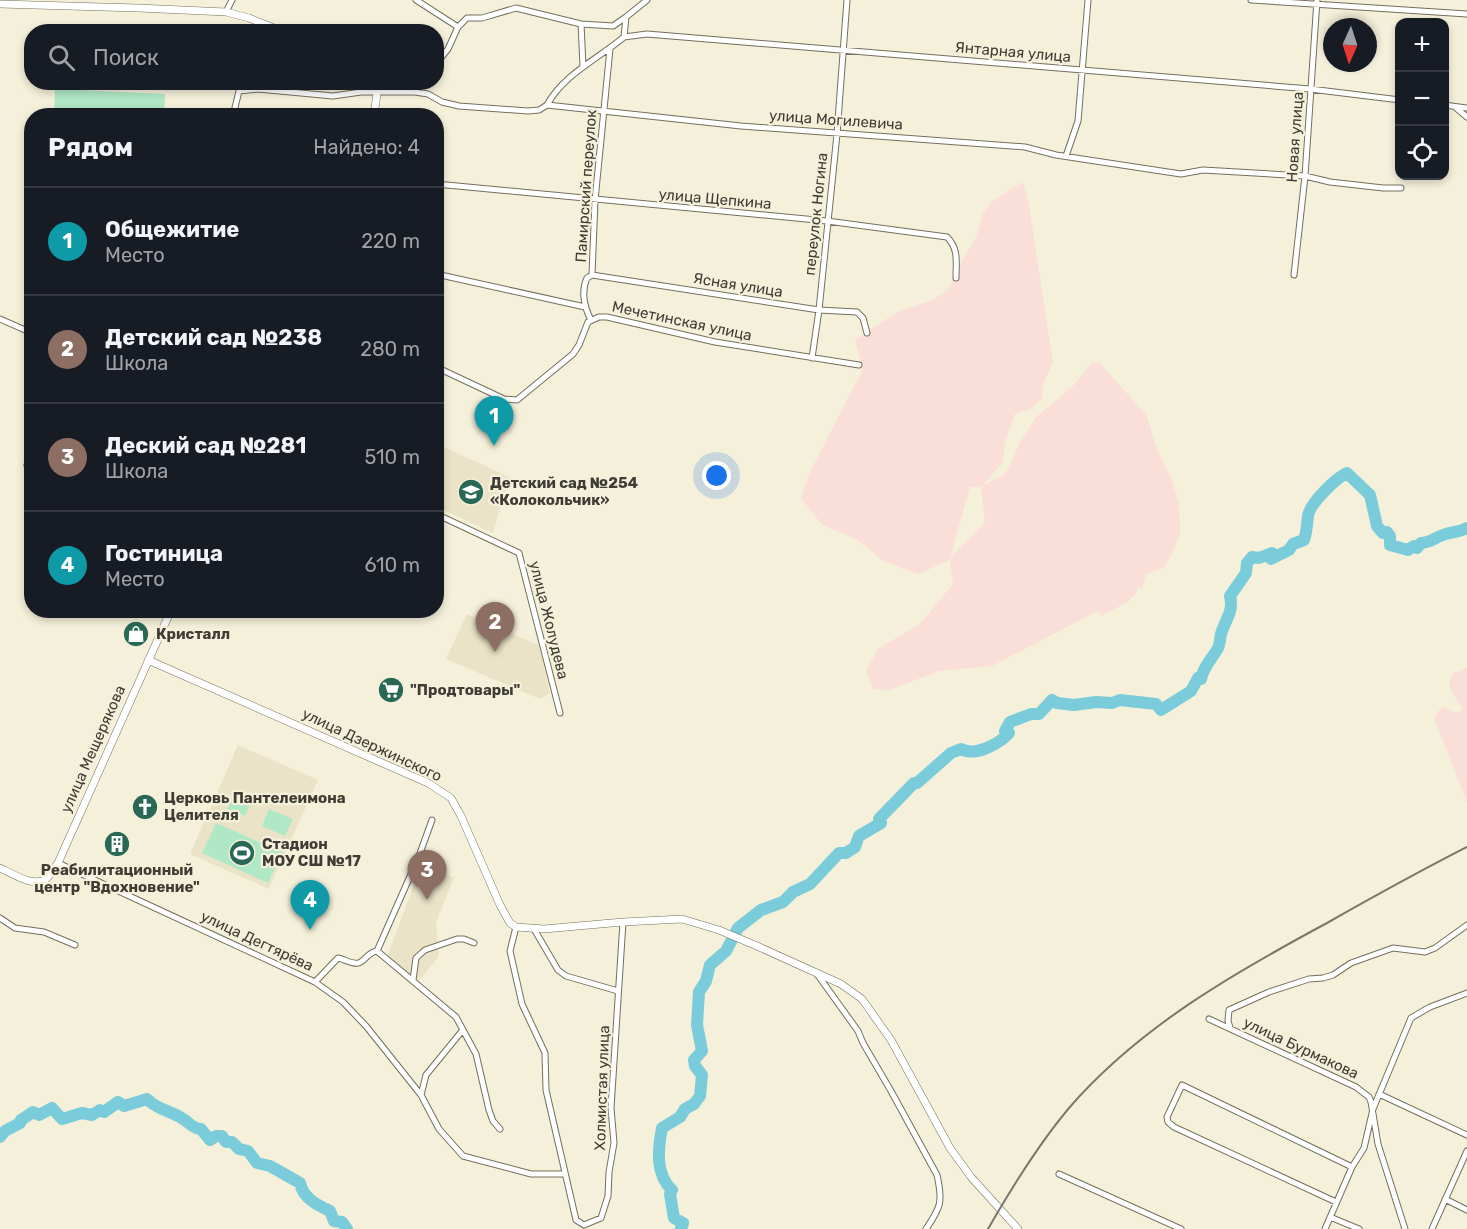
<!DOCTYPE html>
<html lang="ru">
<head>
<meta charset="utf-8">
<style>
  :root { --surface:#171b24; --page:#20242c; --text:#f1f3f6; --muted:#9ea1a6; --line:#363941; --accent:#7c3aed }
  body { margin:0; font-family:Rubik,sans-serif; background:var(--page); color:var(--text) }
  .controls { position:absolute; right:18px; top:18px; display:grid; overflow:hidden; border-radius:12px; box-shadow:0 3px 9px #0003 }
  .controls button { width:54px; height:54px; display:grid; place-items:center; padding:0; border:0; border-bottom:2px solid var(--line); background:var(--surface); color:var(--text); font:30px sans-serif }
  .compass { position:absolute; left:1323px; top:18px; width:54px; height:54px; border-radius:50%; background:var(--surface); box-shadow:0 3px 9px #0003; rotate:183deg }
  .you { position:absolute; left:717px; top:476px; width:21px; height:21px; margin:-15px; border:4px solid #fff; border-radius:50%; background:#1a73e8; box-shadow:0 0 0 9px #1a73e833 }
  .badge { display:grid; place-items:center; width:39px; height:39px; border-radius:50%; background:var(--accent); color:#fff; font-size:20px; font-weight:700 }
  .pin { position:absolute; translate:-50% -50px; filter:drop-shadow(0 2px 3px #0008) }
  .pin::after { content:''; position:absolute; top:32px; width:21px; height:18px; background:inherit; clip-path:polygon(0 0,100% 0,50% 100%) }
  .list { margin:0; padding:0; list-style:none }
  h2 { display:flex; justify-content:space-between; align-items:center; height:78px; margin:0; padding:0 24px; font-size:26px }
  h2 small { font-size:20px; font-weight:400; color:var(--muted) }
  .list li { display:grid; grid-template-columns:39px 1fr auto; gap:18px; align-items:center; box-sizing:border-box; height:108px; padding:0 24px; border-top:2px solid var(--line) }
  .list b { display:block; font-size:22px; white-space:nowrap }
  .list p { margin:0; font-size:20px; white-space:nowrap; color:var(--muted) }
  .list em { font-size:20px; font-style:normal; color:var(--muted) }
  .icon { flex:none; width:33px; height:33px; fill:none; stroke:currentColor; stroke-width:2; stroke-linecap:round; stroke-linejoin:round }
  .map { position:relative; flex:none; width:1467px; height:1229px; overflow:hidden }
  .search { position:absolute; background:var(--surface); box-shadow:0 3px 9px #0003; left:24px; top:24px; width:420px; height:66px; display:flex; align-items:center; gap:15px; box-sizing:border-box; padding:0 21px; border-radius:24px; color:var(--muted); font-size:22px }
  .panel { position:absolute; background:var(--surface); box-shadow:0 3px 9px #0003; left:24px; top:108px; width:420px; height:510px; border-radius:24px }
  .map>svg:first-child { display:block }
</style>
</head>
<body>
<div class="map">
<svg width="1467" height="1229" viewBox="0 0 1467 1229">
  <rect width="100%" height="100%" fill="#f5f0da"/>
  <path fill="#eae3c7" d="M442,446L509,477L493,533L437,507V455Z
    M467,614L539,645L550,693L540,699L446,659Z
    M238,745L318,780L269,889L190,854Z
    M422,863L454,878L436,922L439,956L419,981L386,960Z"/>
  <path fill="#f9dfd8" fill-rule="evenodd" d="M1023,182L1029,205L1053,363L1043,384L1042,398L1033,408L1015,414L1005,441L1003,462L983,485L1002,476L1009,468L1019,444L1036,417L1072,387L1092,362L1100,363L1147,416L1157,449L1171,478L1179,504L1180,533L1173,552L1164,568L1146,574L1142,588H1138L1134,596L1126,603L1101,616L1098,611L992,666L939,671L887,691L873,689L866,670L879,648L920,624L953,584L950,560L918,574L883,561L858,540L822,525L801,498L810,472L863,369L855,340L897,312L932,300L948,290L962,261L976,238L983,213L994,200ZM970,487H981L985,522L950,558Z
    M1467,668V802L1434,718L1442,706L1456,713L1463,710L1449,686L1452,674Z"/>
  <path fill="#b0e8c6" d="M55,89L165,94L164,115H54Z
    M234,796L251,803L245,816L227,809Z
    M269,809L293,819L285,836L262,826Z
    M216,823L282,852L268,883L202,853Z"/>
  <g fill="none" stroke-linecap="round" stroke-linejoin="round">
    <path stroke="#7bccda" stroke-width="12" d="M0,1137L5,1131L20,1123L21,1120L33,1112L39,1115L52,1108L62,1119L82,1113L92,1115L100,1110L104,1112L118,1102L124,1106L147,1099C157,1110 172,1111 183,1119C190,1123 193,1129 201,1129L210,1140L216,1136H222L226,1142H232L239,1149L248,1151L257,1163L270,1166L300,1183C303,1198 317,1205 330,1211L334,1221L342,1222L347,1229
      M681,1229L683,1223L674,1218L670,1194L672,1190C655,1174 658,1149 662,1128L680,1117L685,1109L694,1104L700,1096L702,1075L695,1066L694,1060L702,1051L697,1025L699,992L706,981L710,965L726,951L738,928L761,910L783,902L793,892L810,884L839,853H846L855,847L859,836L881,823L879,819L914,783H917L951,753L961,749C975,757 999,744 1009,733L1005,731L1010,722L1031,714H1039L1052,700L1057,703L1074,705L1096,702L1112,703L1120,700L1156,704L1161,710L1191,691L1198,678L1201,679C1203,667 1212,659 1218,648C1220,644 1220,639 1221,634C1225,620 1234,612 1230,596L1246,573L1247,563L1252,557L1259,558L1272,553L1271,559L1289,550L1293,544L1304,540C1307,531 1307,524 1308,516C1310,503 1336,478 1347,473L1370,495L1377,526L1383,533L1387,532L1390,536V545L1408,550L1414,546L1417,548L1421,543C1431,543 1437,536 1446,534C1455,531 1457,533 1467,528"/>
    <g stroke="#746f5c" stroke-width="7">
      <path id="minor" d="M416,0L458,27L467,18H482L516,8L581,24L583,66
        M1251,0L1467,14
        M226,12L232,0
        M581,24L613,26L626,17
        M624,37L647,34L1310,89L1400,100
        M436,64L448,49L458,27
        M415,92L422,82
        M547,105C564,74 598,59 624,37L626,17L647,0
        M1444,105L1467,108
        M1455,107L1467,117
        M233,116L239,91L258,89L333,96L361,92H415L428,94L442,102L459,106L528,111L539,110L547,105L741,126L1025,147L1056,155L1181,174L1203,170L1305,176L1330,182L1383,188H1401
        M1066,156L1078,121L1088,0
        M436,184L827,221L947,237C959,249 956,262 956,278
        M436,274L585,307
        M592,275L819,310L857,312L863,318L867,333
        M1294,275L1305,176L1317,0
        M0,319L32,333
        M591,320C584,307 581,291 587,278L592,275L595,200L610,49
        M812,358L819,310L837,134L847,0
        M436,367L504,399L517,400L573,354L579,345L588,322L599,317H607L715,342L859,365
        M27,465L32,466
        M436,514L519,553L560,713
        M432,820L419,856L377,951L456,1017L476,1054L489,1110L493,1121L500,1129
        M58,863L315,982L343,1002L366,1026L421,1095L439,1129L463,1156L531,1174H564
        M0,918L15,928L44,932L75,945
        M516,927L510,951L522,1004L545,1053L546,1090L576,1220L584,1225L601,1218L608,1196L609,1172L614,1143L611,1108L623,922
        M534,929L558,970L566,976L618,991
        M817,974L858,1031L863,1043L891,1091L937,1175C943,1202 941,1207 926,1229
        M413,980L416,958L425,950L457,939H464L474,943
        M315,982L338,958C344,959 353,965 359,963C366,960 368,952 377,951
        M1209,1019L1356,1087L1369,1097L1371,1102L1378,1144L1405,1229
        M1230,1028L1228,1021L1229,1010L1269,992L1309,979L1323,978L1333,975L1351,963L1393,948L1425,952L1435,948L1467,925
        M1379,1094L1467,1135
        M421,1095L426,1075L462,1031
        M1059,1174L1181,1229
        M1445,1199L1467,1210
        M1336,1202L1174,1127L1168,1122L1167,1117L1182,1085L1352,1167
        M1330,1217L1359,1229
        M1325,1229L1352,1167L1364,1148L1373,1109L1411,1018L1430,1007L1467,993
        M1432,1229L1467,1151"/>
    </g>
    <g stroke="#746f5c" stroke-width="8">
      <path id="tertiary" d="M0,4L138,8L226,12L249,18L284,32
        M374,82L377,93L374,116
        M148,660L428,783L451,798L461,816L500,905L510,923L516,927L544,929L623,922L682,919L719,930L757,946L841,984L862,999L891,1040L950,1148L971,1177L1018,1229
        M0,868C12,873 33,888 46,879C51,875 54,867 58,863L171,610"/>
    </g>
    <use href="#minor" stroke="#fff" stroke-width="5"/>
    <use href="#tertiary" stroke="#fff" stroke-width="7"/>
    <path stroke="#7b786b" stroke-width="2" d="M988,1229C1012,1187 1038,1145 1069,1108C1139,1027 1234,973 1327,923C1373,897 1420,871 1467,847"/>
  </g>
  <defs>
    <g id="school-disc" transform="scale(1.35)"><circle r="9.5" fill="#286855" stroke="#f5f0da"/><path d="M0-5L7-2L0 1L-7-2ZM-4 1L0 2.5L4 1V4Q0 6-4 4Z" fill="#fff"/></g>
    <g id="shop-disc" transform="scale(1.35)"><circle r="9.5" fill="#286855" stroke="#f5f0da"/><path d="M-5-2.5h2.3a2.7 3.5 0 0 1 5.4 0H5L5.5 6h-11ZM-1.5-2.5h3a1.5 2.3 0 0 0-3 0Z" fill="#fff"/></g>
    <g id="supermarket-disc" transform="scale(1.35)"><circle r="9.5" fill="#286855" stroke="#f5f0da"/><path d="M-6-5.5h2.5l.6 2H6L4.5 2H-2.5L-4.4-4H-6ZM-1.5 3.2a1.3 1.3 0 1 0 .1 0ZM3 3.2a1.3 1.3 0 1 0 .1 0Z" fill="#fff"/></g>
    <g id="church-disc" transform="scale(1.35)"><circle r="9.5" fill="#286855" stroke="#f5f0da"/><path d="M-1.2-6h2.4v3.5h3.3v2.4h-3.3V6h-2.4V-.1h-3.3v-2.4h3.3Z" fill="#fff"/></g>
    <g id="building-disc" transform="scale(1.35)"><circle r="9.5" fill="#286855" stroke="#f5f0da"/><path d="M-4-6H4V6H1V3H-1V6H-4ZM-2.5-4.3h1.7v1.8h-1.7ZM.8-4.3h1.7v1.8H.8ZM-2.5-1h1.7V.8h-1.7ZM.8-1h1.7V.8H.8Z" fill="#fff"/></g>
    <g id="stadium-disc" transform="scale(1.35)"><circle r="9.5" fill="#286855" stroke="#f5f0da"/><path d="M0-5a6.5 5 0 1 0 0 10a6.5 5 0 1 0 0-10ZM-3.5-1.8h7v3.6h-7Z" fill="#fff"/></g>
  </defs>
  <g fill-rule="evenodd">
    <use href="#school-disc" x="471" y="492"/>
    <use href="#shop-disc" x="136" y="634"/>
    <use href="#supermarket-disc" x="391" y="690"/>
    <use href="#church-disc" x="145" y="807"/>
    <use href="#building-disc" x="117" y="844"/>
    <use href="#stadium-disc" x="242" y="853"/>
  </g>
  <g text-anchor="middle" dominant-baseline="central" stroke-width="4.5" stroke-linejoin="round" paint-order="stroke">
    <g font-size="15" fill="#3e3c34" stroke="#f5f0da">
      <text transform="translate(1013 52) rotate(5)">Янтарная улица</text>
      <text transform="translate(836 120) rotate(4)">улица Могилевича</text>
      <text transform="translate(1295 137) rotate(-86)">Новая улица</text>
      <text transform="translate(586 186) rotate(-86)">Памирский переулок</text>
      <text transform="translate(715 199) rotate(5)">улица Щепкина</text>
      <text transform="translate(816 214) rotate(-84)">переулок Ногина</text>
      <text transform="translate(738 285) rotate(9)">Ясная улица</text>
      <text transform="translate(682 321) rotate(12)">Мечетинская улица</text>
      <text transform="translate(549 620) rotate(76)">улица Жолудева</text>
      <text transform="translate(372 745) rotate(25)">улица Дзержинского</text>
      <text transform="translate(93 749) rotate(-66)">улица Мещерякова</text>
      <text transform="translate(257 941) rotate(25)">улица Дегтярёва</text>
      <text transform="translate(1301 1048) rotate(25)">улица Бурмакова</text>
      <text transform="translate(602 1088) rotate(-88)">Холмистая улица</text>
    </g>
    <g font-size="15" font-weight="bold" fill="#3e3c34" stroke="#f5f0da" text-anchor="start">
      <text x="490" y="483">Детский сад №254<tspan x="490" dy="17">«Колокольчик»</tspan></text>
      <text x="156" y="634">Кристалл</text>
      <text x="410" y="690">"Продтовары"</text>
      <text x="164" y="798">Церковь Пантелеимона<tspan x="164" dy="17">Целителя</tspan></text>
      <text x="262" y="844">Стадион<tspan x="262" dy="17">МОУ СШ №17</tspan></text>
      <text x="117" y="870" text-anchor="middle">Реабилитационный<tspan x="117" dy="17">центр "Вдохновение"</tspan></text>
    </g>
  </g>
</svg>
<div class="controls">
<button>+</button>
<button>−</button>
<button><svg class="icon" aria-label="locate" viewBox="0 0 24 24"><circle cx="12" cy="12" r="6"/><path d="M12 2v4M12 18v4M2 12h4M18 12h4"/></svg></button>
</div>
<svg class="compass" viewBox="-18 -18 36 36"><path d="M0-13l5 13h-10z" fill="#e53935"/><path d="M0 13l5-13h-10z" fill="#9ea1a6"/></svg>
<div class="you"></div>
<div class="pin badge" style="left:494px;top:446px;background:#0f9aa8">1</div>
<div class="pin badge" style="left:495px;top:652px;background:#8d6e63">2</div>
<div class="pin badge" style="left:427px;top:900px;background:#8d6e63">3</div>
<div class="pin badge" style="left:310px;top:930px;background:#0f9aa8">4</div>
<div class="search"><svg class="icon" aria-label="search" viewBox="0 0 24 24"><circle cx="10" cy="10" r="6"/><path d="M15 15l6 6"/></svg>Поиск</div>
<section class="panel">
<h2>Рядом<small>Найдено: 4</small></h2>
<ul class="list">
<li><span class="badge" style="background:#0f9aa8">1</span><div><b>Общежитие</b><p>Место</p></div><em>220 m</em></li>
<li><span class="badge" style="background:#8d6e63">2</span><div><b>Детский сад №238</b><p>Школа</p></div><em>280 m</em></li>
<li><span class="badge" style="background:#8d6e63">3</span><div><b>Деский сад №281</b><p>Школа</p></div><em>510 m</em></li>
<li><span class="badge" style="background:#0f9aa8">4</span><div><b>Гостиница</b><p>Место</p></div><em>610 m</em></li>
</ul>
</section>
</div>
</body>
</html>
